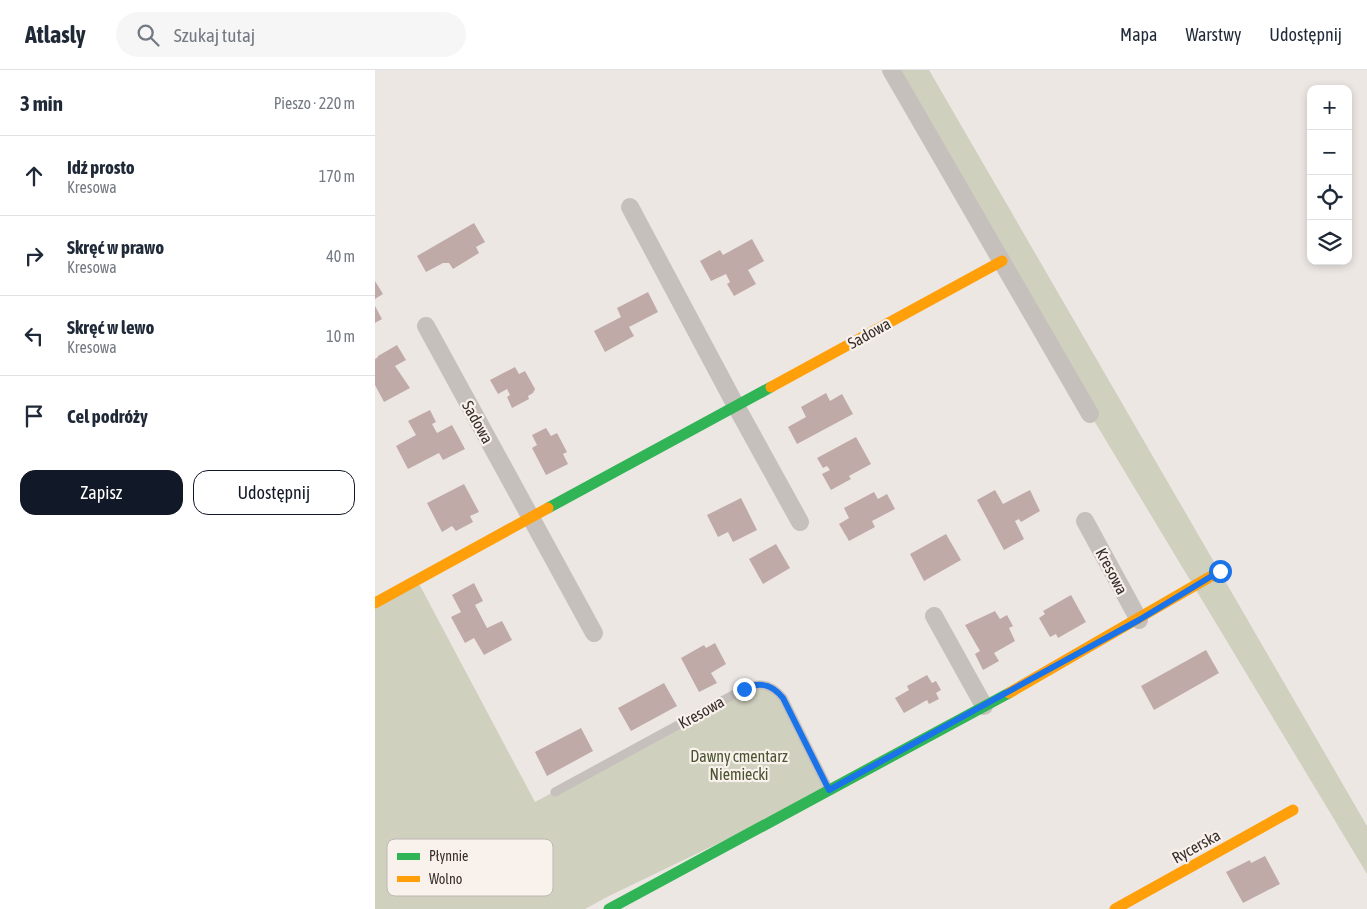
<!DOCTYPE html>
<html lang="pl">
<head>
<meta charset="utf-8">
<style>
  :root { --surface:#fff; --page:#f6f6f7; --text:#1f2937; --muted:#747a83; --line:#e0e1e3; --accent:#111827 }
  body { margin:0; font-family:"Asap Condensed",sans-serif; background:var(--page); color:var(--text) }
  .controls { position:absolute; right:15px; top:15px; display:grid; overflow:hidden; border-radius:10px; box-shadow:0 2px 8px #0003 }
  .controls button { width:45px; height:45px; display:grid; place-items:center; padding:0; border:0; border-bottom:1px solid var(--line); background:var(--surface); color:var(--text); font:25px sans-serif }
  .stop { position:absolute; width:15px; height:15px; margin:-11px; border:4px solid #1a73e8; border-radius:50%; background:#fff }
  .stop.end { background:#1a73e8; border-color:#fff; box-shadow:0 1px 5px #0008 }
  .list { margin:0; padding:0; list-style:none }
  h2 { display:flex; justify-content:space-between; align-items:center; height:65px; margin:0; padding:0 20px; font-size:21px }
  h2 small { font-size:16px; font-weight:400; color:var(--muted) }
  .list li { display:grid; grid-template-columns:32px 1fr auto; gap:15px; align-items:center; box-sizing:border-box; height:80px; padding:0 20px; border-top:1px solid var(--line) }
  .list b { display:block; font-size:19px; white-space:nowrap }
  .list p { margin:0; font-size:16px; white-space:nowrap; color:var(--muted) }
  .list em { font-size:16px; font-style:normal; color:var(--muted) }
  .actions { display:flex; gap:10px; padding:15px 20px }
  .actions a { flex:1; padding:11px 0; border:1px solid var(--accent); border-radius:15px; text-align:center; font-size:18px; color:var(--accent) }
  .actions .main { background:var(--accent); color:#fff }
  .icon { flex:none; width:28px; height:28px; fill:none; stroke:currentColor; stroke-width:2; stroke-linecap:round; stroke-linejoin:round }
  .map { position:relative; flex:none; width:992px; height:839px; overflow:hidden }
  header { display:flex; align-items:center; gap:30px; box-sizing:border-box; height:70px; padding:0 25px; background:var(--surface); border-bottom:1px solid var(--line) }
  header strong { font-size:24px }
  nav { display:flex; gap:28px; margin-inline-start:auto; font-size:18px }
  .search { width:350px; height:45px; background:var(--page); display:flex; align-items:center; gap:12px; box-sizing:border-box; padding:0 18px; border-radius:28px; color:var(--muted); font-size:19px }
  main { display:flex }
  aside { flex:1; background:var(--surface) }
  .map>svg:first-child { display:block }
</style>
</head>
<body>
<header>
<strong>Atlasly</strong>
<div class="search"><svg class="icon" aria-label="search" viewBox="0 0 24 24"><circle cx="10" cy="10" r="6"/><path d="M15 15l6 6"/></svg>Szukaj tutaj</div>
<nav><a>Mapa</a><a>Warstwy</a><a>Udostępnij</a></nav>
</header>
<main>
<aside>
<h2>3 min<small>Pieszo · 220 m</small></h2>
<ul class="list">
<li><svg class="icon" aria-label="ahead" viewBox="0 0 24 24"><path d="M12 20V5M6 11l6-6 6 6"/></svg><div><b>Idź prosto</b><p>Kresowa</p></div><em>170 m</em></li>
<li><svg class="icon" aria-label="right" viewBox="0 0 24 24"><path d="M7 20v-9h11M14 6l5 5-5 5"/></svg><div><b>Skręć w prawo</b><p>Kresowa</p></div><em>40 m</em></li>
<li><svg class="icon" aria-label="left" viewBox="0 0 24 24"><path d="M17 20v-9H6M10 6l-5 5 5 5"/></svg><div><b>Skręć w lewo</b><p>Kresowa</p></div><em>10 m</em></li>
<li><svg class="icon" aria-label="arrive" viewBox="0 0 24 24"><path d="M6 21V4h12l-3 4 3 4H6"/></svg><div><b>Cel podróży</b></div></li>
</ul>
<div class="actions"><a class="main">Zapisz</a><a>Udostępnij</a></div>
</aside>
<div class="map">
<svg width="992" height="839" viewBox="0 0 992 839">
  <rect width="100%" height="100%" fill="#ede7e4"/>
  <path fill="#d0d0bf" d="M516,0H554L992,756V804L715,344Z
    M42,510L160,732L377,615L403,621L454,720L234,826L210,839H0V533Z"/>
  <path fill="#bfaaa8" d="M99,153L110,172L101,177L104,183L78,199L74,193H68L51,202L42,186Z
    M377,169L389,191L373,200L381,214L359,226L352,214L355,212L351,204L336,211L325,191L345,180L348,185Z
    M0,211L8,224L0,229Z
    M273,222L283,242L254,257L259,266L230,282L219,261L246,247L242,238Z
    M0,236L7,249L0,253Z
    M22,275L31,290L20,296L35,318L9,332L0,315V289L3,287V286Z
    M140,297L144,304L150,301L160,319L158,323L153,326L154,329L137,338L132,327L135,325L132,319L123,324L115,310Z
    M451,323L455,331L467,324L478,344L422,374L413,357L431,347L426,337Z
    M55,340L61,352L57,354L62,363L77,355L90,379L68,390L64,383L33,399L21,376L41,365L33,351Z
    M171,358L176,366L182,363L192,382L188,384L193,394L171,405L157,378L162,375L157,365Z
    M481,367L496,394L474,406L476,409L456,420L447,404L455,400L452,396L448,398L442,388Z
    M89,414L104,442L95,446L98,452L81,461L77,456L67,462L52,433Z
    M620,420L628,434L655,420L665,441L646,452L644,449L640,451L649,469L629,480L602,430Z
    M499,422L503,429L512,424L520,439L497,451L500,457L474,471L464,454L474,448L469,438Z
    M366,428L382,460L358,472L353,462L343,467L332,445Z
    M571,464L586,490L549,511L535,484Z
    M401,474L415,498L388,514L374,489Z
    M99,513L108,531L100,535L112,558L127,551L137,570L109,585L99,568L90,573L76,547L86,542L77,525Z
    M696,525L711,552L683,568L681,564L675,567L664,548L670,544L668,541Z
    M620,541L625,549L632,545L638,556L634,558L640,571L619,583L624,591L608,600L600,584L605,581L590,555Z
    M340,573L351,594L336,603L342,613L324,622L306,588L329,575L331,578Z
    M831,580L844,603L779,640L766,616Z
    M552,605L557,613L561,611L566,620L561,623L564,629L554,634L552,630L529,643L520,628L534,620L532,616Z
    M289,613L302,636L256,661L243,638Z
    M206,658L218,681L172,706L160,682Z
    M890,786L905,814L868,833L851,802L875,790L876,793Z"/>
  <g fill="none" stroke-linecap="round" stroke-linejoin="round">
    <path stroke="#c6c0bd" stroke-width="9" d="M180,722L369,619C385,611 397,615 408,628L454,720"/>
    <path stroke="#c6c0bd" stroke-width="18" d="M516,0L715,344
      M255,137L361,336L425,452
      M51,256L219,563
      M710,451L764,550
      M559,546L609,636"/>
    <path stroke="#30b455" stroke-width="11" d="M173,438L396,317
      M234,839L634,623"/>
    <path stroke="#ff9f0a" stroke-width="11" d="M396,317L627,191
      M0,533L173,438
      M634,623L845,501
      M740,839L918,740"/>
  </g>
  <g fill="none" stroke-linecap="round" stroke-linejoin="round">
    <path stroke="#1a73e8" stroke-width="6" d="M369,619C385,611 397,614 408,628L454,720L764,550L845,501"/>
  </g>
  <g text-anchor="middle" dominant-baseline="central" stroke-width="4.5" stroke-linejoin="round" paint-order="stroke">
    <g font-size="16" fill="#372d2b" stroke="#f8f1ec">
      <text transform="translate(494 263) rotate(-29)">Sadowa</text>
      <text transform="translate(103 352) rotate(61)">Sadowa</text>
      <text transform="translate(737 501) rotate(62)">Kresowa</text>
      <text transform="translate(326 642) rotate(-29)">Kresowa</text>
      <text transform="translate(821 776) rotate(-29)">Rycerska</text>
    </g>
    <g font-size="16" fill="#4b5331" stroke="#f8f1ec">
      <text x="364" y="686">Dawny cmentarz<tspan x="364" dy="18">Niemiecki</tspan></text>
    </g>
  </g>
  <rect x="12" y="769" width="166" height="57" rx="8" fill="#f8f1ec" stroke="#beb6b2" stroke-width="1"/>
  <rect x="22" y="783" width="23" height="7" fill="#30b455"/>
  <rect x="22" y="806" width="23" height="6" fill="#ff9f0a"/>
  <g font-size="14" fill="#372d2b">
    <text x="54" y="791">Płynnie</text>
    <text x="54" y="814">Wolno</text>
  </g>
</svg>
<div class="controls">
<button>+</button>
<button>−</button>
<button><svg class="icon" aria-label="locate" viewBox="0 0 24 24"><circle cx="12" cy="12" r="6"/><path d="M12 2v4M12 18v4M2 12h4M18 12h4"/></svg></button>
<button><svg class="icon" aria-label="layers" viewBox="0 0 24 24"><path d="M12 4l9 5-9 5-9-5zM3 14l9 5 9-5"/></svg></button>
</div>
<div class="stop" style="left:845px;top:501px"></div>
<div class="stop end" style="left:369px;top:619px"></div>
</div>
</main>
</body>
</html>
